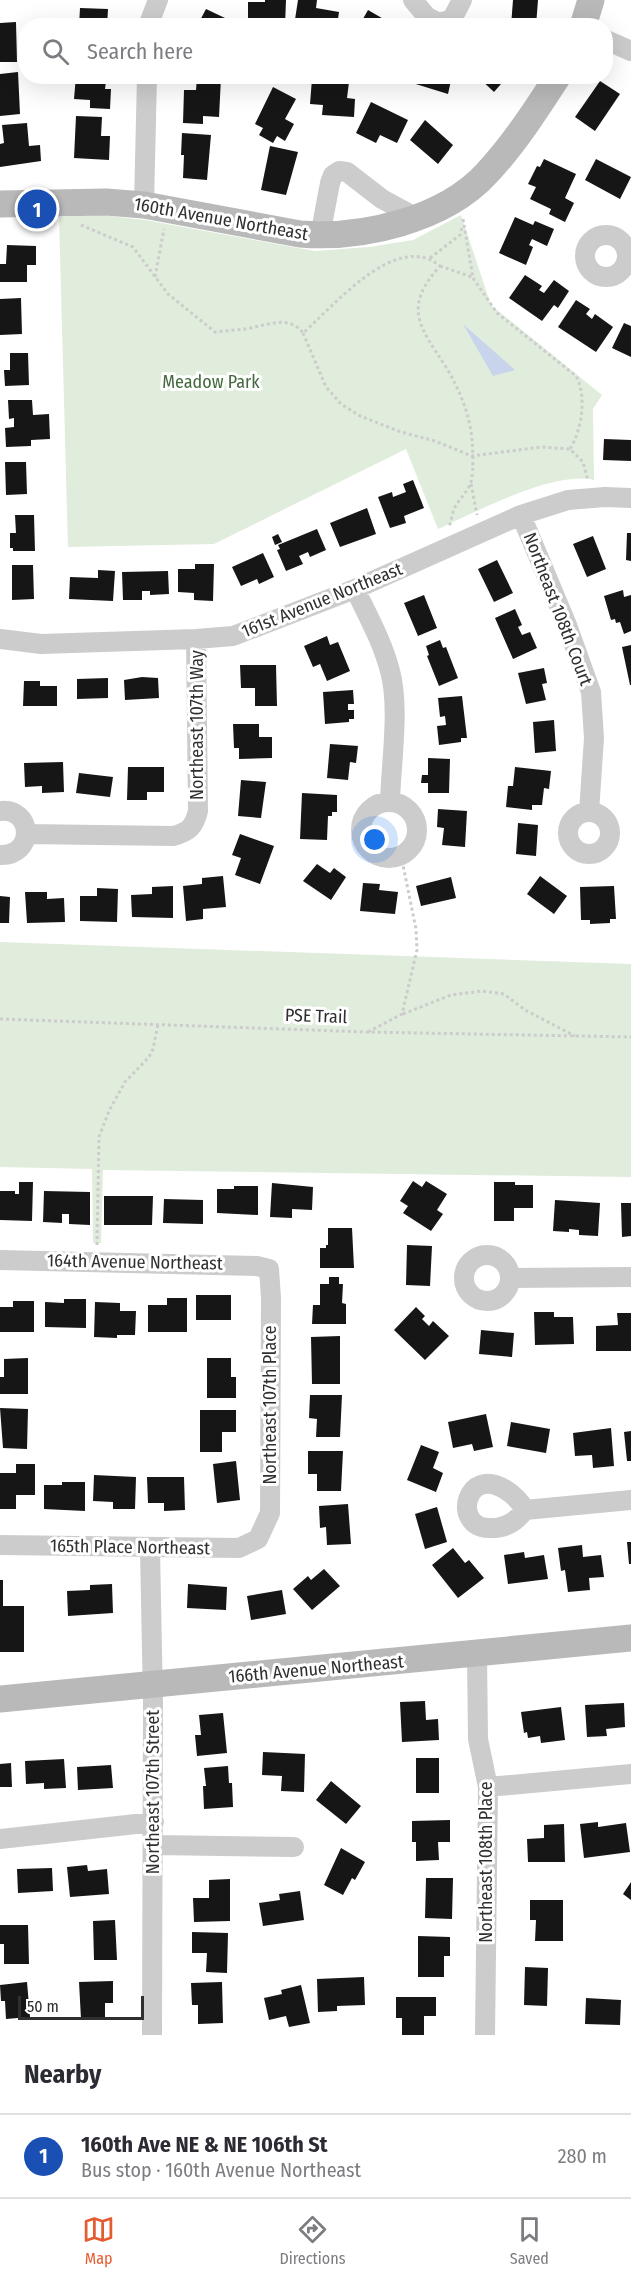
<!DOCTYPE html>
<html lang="en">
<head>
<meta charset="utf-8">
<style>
  :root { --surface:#fff; --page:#f2f2f3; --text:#2b2b33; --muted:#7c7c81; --line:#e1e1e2; --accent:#e55c31 }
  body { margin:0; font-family:"Fira Sans Condensed",sans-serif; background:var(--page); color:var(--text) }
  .scale { position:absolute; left:18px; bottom:15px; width:126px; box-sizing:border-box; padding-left:6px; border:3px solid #2f2f2f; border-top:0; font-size:16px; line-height:21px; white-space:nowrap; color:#2f2f2f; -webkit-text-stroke:4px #fff; paint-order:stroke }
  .you { position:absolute; left:375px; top:840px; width:21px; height:21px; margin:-15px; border:4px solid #fff; border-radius:50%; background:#1a73e8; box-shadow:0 0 0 9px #1a73e833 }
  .badge { display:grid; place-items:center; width:39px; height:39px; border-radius:50%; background:var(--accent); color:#fff; font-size:20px; font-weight:700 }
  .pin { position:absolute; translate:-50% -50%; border:3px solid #fff; box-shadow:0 2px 6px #0006 }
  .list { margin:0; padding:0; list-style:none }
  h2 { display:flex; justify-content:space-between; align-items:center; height:78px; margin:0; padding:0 24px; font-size:26px }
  h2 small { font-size:20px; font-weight:400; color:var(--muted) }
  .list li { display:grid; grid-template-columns:39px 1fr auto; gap:18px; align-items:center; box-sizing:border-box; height:84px; padding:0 24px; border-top:2px solid var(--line) }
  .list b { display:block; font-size:22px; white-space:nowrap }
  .list p { margin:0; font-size:20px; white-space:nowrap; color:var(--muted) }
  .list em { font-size:20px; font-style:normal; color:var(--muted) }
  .icon { flex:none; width:33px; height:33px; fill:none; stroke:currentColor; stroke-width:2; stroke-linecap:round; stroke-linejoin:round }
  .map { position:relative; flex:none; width:631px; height:2035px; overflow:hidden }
  .search { position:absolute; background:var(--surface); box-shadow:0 6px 24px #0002; left:18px; right:18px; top:18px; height:66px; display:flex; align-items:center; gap:15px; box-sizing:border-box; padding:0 21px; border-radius:24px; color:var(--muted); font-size:22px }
  .sheet { height:162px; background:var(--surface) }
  nav { display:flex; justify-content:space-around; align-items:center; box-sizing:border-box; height:84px; border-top:2px solid var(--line); background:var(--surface); font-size:16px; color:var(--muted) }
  nav a { display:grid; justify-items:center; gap:3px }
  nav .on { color:var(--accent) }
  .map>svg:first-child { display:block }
</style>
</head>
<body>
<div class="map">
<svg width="631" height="2035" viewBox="0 0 631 2035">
  <rect width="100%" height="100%" fill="#fff"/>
  <path fill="#e0ecdc" d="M100,215L145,220L315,251L369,247L413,240L461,215L491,305L602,395L593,409L594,480C554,470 476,512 438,529L406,449L214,544L68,547L59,217Z
    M0,942L631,964V1177L103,1170L101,1243H93L92,1169L0,1167Z"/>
  <path fill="#c8d3ec" d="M463,324L515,370L493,376Z"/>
  <path fill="#161616" d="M265,0H286L285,26H248V2H265Z
    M298,0H317L316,8L339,12L337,26H294Z
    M513,0H538L536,26H511Z
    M80,8L108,9L107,26H79Z
    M206,9L225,18L221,26H197Z
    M368,10L387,21L386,24L388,26H359Z
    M16,22L17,62H0V23Z
    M18,72L20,114L0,116V74Z
    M76,76H99V80L106,81L105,89H111L110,109L90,108V100L74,99Z
    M407,76H452L448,94L406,81Z
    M477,76H508L494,92Z
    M197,77L221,78L219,117L203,116V124L183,123L184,90H196Z
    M312,79L349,82L347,98L355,99L354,117L322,115L323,105L310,104Z
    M600,81L620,94L595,131L575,117Z
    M273,87L296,99L285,119L294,124L285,141L277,136L273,143L259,135L263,128L255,124Z
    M371,102L408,120L397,143L380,135L376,143L356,133Z
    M76,116L102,117L101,136H110L109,160L74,158Z
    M425,120L453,145L438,164L410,140Z
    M27,123L29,146L40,145L41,161L0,167V144L4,143L2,125Z
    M182,133L211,135L207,180L183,178L184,155H181Z
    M270,146L298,152L286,195L261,190Z
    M544,159L576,174L565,198L574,203L565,222L549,214L551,209L530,199L536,187L528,184L537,166L540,167Z
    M596,159L631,177L620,199L585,180Z
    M515,217L533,225L535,221L554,229L547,246L532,239L529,245L533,247L526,265L499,253Z
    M7,245L36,246V265H27V282H0V264H6Z
    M525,275L542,286L539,290L544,293L554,280L569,291L558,308L554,305L542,321L509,298Z
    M21,298L22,334L0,335V299Z
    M576,300L590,309L586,314L592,319L595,314L613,327L596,352L558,327Z
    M624,323L631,326V357L612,348Z
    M10,353H28L29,385L5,386L4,370H10Z
    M8,400H32L33,415L49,414L50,439L31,440V446L6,447L5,428L14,427V418L9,419Z
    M604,439L631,440V461L603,460Z
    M5,462H26L27,494L6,495Z
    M413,480L424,508L404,516L406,523L390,528L378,497L392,492L393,497L406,492L403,484Z
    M367,508L376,534L340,547L330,523Z
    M15,515H34L35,551H13V548H10V533H16Z
    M317,529L326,550L310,557L308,552L299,556L303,564L286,571L277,550L280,549L278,545Z
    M627,533H631V561L626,560Z
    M278,534L282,542L275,545L272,537Z
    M593,536L606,569L587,577L573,544Z
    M263,553L274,577L259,584L257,579L241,586L232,567Z
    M497,560L513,593L494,602L478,569Z
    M195,564H214L213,601L194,600V593L178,592V569H195Z
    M12,565H33L34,599L12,600Z
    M98,570L115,571L113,601L69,599L70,577L98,578Z
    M168,571L169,594L150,595V591H142V600H123L122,572Z
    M623,590L624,597L631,595V631L624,634L620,622L616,623L615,619L611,620L604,596Z
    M424,595L437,628L418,636L404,603Z
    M515,609L522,625L518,627L522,635L530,632L537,648L513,659L495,618Z
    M327,636L330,645L338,642L350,671L327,681L320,664L313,667L304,646Z
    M440,640L443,648L446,647L458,678L439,686L427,656L429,655L426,646Z
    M631,645V685H630L622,647Z
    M240,665H276L277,706H255V688H241Z
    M544,668L547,683L542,684L546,700L526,704L518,673Z
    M142,677L158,678L159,698L125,700L124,680Z
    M108,678V698L77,699V679Z
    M24,681H40V686H57V706H23Z
    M353,690L354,704H348V710H354V719H349V722L325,724L323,692Z
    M462,696L467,738H461V742L439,745L437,726L446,725L445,716L440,717L438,698Z
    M554,720L556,751L535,753L533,722Z
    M233,724H259V737H272V758L239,759V748H234Z
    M330,744L358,746L356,763L350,762L348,780L327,778Z
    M428,758L450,759L449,793H428V783H421L422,775H428Z
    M63,762L64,792L42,793V786L25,787L24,763Z
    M128,767H164V792H147V800H127Z
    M515,767L551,771L549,789L544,788L542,805H532V810L506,807L508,786H513Z
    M79,773L113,777L110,797L76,793Z
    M241,780L266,782L261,818L238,816Z
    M302,793L337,795V812H332V816H328L327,840L300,839Z
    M438,809L467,811L465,847L442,845L444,828L437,827Z
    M518,823L538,825L536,856L516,854Z
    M240,834L274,846L260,884L235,875L241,858L232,855Z
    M317,864L330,873L334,868L346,877L331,900L303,881Z
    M223,876L226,907L203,909V919L186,921L183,886L202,884V878Z
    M540,876L567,896L554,914L527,894Z
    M451,877L456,898L421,906L416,886Z
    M363,883L380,884L379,890L398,892L395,914L360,911Z
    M173,886V918L132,917L131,895L152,894V887Z
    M614,886L616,919H610V923L590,924V920H581L580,887Z
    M97,888L118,889L117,922L80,921V896H97Z
    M25,892H47V899L64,898L65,922L27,923Z
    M0,896L10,897L9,923H0Z
    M413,1181L422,1187L426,1181L447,1194L437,1210L443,1214L431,1231L403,1213L408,1206L400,1201Z
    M19,1182H33L32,1221L0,1220V1191H15V1194H19Z
    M494,1182H515V1185H533V1208H514V1221H494Z
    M272,1183L313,1187L312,1210L292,1209V1218L270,1217Z
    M234,1186H258V1215L217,1213V1189H234Z
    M44,1191L90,1192V1225L69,1224V1214H62V1223L43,1222Z
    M104,1196H153L152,1225H104Z
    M164,1199L203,1200V1224L163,1223Z
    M555,1200L600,1203L598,1236L579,1235V1230L569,1229V1232L553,1231Z
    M621,1203H631V1236L622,1237Z
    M328,1228H352L354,1268H320V1248H326V1245H328Z
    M407,1245L432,1246L430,1286L406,1285Z
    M329,1277H339V1284H343L342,1303L346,1304V1324H312L313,1305H320V1284H329Z
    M196,1295H231V1320H196Z
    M167,1298H187V1332H148V1305H167Z
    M64,1299H86V1328L45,1327V1302L64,1303Z
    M13,1301H34V1332H0V1307H13Z
    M95,1302L120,1303V1311H136L135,1335H117V1338L94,1337Z
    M416,1307L425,1316L422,1319L429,1326L433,1321L449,1336L425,1360L394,1330Z
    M534,1312H554V1317H573L574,1344L535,1345Z
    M617,1313H631V1351H596V1326L618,1325Z
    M481,1330L514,1333L512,1357L479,1354Z
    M340,1336V1384H312L311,1337Z
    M28,1358V1394H0V1377H4V1359Z
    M207,1358H231V1377H236V1398H207Z
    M310,1395H342L340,1437H316L317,1419L309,1418Z
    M0,1408L28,1409L27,1449L3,1448Z
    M200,1410H236V1432H222V1452H200Z
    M486,1414L493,1447L474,1451L472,1444L453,1448L448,1422Z
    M511,1422L550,1429L546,1453L507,1446Z
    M611,1428L614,1466L593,1468L592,1455L575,1456L573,1433Z
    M631,1431V1461H627L624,1432Z
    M421,1445L439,1452L433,1468L443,1473L436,1492L407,1480Z
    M308,1451H343L341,1491H317V1474H308Z
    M236,1461L240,1500L217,1503L213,1464Z
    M16,1464H35V1495H16V1509H0V1473H16Z
    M94,1475L136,1477L135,1509H113V1502L93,1501Z
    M147,1477H184L185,1510L164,1511V1503H148Z
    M62,1482H85V1511L44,1509V1485H62Z
    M348,1504L351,1544L327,1545L326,1527L320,1528L319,1506Z
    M437,1507L447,1542L425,1549L415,1514Z
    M627,1542H631V1564H629Z
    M582,1545L583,1557L601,1555L604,1577L589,1578L590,1590L568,1592L565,1570L561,1571L558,1548Z
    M453,1548L465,1563L469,1560L484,1578L458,1598L432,1565Z
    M524,1552L525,1558L544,1555L548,1579L508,1584L504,1555Z
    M324,1569L340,1586L312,1610L293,1589L308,1576L311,1580Z
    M0,1580H3V1606H24V1652H0Z
    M112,1584L113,1613L68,1616L67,1591L90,1590V1585Z
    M188,1584L227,1587L226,1610L187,1608Z
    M282,1590L286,1614L251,1620L247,1596Z
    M425,1701L426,1720L438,1719L439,1740L402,1742L400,1702Z
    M624,1703L625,1727L606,1729L607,1736L587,1737L585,1705Z
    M561,1707L565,1740L541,1743L540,1736L528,1738L527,1732L524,1733L521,1712Z
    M223,1713L227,1753L197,1756L195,1735H201L199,1715Z
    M263,1752L305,1754L304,1792L281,1791L282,1776L262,1775Z
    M416,1758H439V1793H416Z
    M64,1759L66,1788L44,1789V1783L26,1784L25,1761Z
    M11,1763L12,1787H0V1764Z
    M111,1765L113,1788L78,1790L77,1767Z
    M228,1766L229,1783H232L233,1807L204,1809L203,1786H206L204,1768Z
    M331,1781L361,1806L346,1824L316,1800Z
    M450,1820V1842H438L439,1860L416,1861V1842H412V1821Z
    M598,1822V1827L626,1823L630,1852L584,1858L580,1824Z
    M564,1824L565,1862H528L527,1839L544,1838V1825Z
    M341,1848L365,1862L355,1880L352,1878L343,1895L324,1885Z
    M87,1865L88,1871L107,1869L109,1894L70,1897L67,1867Z
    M52,1868L53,1891L18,1893L17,1869Z
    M426,1878H453L452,1919L425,1918Z
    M230,1879V1921L194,1922L193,1898H209V1880Z
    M631,1882V1900L623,1894Z
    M300,1891L304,1920L263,1926L259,1903L280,1900L279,1894Z
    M530,1900H563V1941H535L536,1920H530Z
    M115,1920L117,1960H94L93,1921Z
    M0,1925H28L29,1964H4V1944H0Z
    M192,1932L228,1933L227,1973L206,1972L207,1953H192Z
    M418,1936L450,1937V1956H444V1977H418Z
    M525,1967L548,1968L547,2006L524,2005Z
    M364,1977L365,2005L337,2006V2011L318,2012L317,1979Z
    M113,1981V2003H105V2018L81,2019L79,1982Z
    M27,1982L30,2017L6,2019L5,2001H1L0,1985Z
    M222,1982L223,2023L198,2024V2005H192L191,1983Z
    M301,1985L310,2023L289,2027L286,2016L269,2020L264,1998L282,1994L281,1990Z
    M396,1997H436V2016H424V2035H402V2018H396Z
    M586,1998L621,2000L620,2025L585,2024Z"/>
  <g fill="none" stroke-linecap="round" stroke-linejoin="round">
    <path stroke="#ccc" stroke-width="3" stroke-dasharray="3 3" stroke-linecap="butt" d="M463,219L473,278L497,313L576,376C587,396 582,429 570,449
      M81,225L133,247L168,294L215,332C225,331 235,330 244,329C264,327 288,313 303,333C334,306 396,230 440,266C402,308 420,327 446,367C458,387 467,408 471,431C473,443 474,471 471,482C468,492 458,500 454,509C452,515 451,522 449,527
      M430,258L460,235L462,227
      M440,266L472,277
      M155,277L164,229
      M303,333L326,387L341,404L360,416L401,432L435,441L472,456L541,447L570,449L583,462L588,481
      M471,484L477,515
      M403,1014L451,995L482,991L504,994L525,1010L575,1036
      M0,1019L367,1032L631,1037
      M368,1032L402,1014L417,950L416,929L403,865
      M97,1245L99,1137L109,1111L125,1082L149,1057L153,1049L158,1024"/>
    <path stroke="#ccc" stroke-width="20" d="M413,0L427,17L439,23L452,19L462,0
      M148,26L158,0
      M606,40L631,51
      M144,205L147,76
      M585 256a21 21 0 1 1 42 0a21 21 0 1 1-42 0Z
      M320,236L330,183L333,175L339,171L347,172L382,199L415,217
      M521,515L567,625L591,692L594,738L589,812
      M355,589C368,616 383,643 390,671C400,707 391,763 390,802
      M0,639L41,644L196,639L233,636L355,589L521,515L568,500L605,497L631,498
      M361 830a28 28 0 1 1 56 0a28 28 0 1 1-56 0Z
      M0,811C33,807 36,856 0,855
      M568 833a21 21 0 1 1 42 0a21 21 0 1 1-42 0Z
      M26,834L173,836C189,832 194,827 198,811L196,639
      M464 1278a23 23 0 1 1 46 0a23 23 0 1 1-46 0Z
      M0,1260L257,1266L269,1269L271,1298L270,1513L258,1539L239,1548L0,1545
      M511,1278L631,1277
      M525,1510C520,1501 514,1495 506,1490C466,1464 451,1527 489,1528C504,1529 516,1522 525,1510L631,1500
      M150,1549L153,1702L152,2035
      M477,1654L478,1739L488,1787L485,2035
      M488,1787L631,1774
      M0,1839L154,1822
      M154,1845L294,1847"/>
    <path stroke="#b9b9b9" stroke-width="27" d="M583,26L591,0
      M0,204L106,202L144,205L300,234C362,239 444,220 487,173C514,144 536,110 558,76
      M0,1699L631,1638"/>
  </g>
  <g text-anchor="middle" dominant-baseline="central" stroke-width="6" stroke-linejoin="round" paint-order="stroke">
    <g font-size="18" fill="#2f2f2f" stroke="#fff">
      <text transform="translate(221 219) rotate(10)">160th Avenue Northeast</text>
      <text transform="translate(322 600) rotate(-22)">161st Avenue Northeast</text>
      <text transform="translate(558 609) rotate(69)">Northeast 108th Court</text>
      <text transform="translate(197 725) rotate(-90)">Northeast 107th Way</text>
      <text transform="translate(316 1016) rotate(2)">PSE Trail</text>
      <text transform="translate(135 1262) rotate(1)">164th Avenue Northeast</text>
      <text transform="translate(270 1405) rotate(-90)">Northeast 107th Place</text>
      <text transform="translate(130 1547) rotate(1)">165th Place Northeast</text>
      <text transform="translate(316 1669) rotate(-5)">166th Avenue Northeast</text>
      <text transform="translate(153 1792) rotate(-90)">Northeast 107th Street</text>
      <text transform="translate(486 1862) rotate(-90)">Northeast 108th Place</text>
    </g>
    <g font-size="18" fill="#436a3c" stroke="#fff">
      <text x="211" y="382">Meadow Park</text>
    </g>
  </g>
</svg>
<div class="scale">50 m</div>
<div class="you"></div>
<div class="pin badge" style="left:37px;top:209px;background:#1a4fb4">1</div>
<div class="search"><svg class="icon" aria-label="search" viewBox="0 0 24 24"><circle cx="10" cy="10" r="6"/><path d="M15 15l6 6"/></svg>Search here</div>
</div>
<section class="sheet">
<h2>Nearby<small></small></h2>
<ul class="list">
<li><span class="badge" style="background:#1a4fb4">1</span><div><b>160th Ave NE &amp; NE 106th St</b><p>Bus stop · 160th Avenue Northeast</p></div><em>280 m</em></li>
</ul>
</section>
<nav>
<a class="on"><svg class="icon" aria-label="map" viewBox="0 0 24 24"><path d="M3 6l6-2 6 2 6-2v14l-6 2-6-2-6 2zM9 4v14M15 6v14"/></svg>Map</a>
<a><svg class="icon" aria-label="directions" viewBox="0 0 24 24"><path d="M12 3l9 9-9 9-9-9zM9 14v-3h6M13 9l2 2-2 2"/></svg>Directions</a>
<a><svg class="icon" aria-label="saved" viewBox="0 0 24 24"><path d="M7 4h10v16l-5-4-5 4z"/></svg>Saved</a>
</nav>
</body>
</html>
